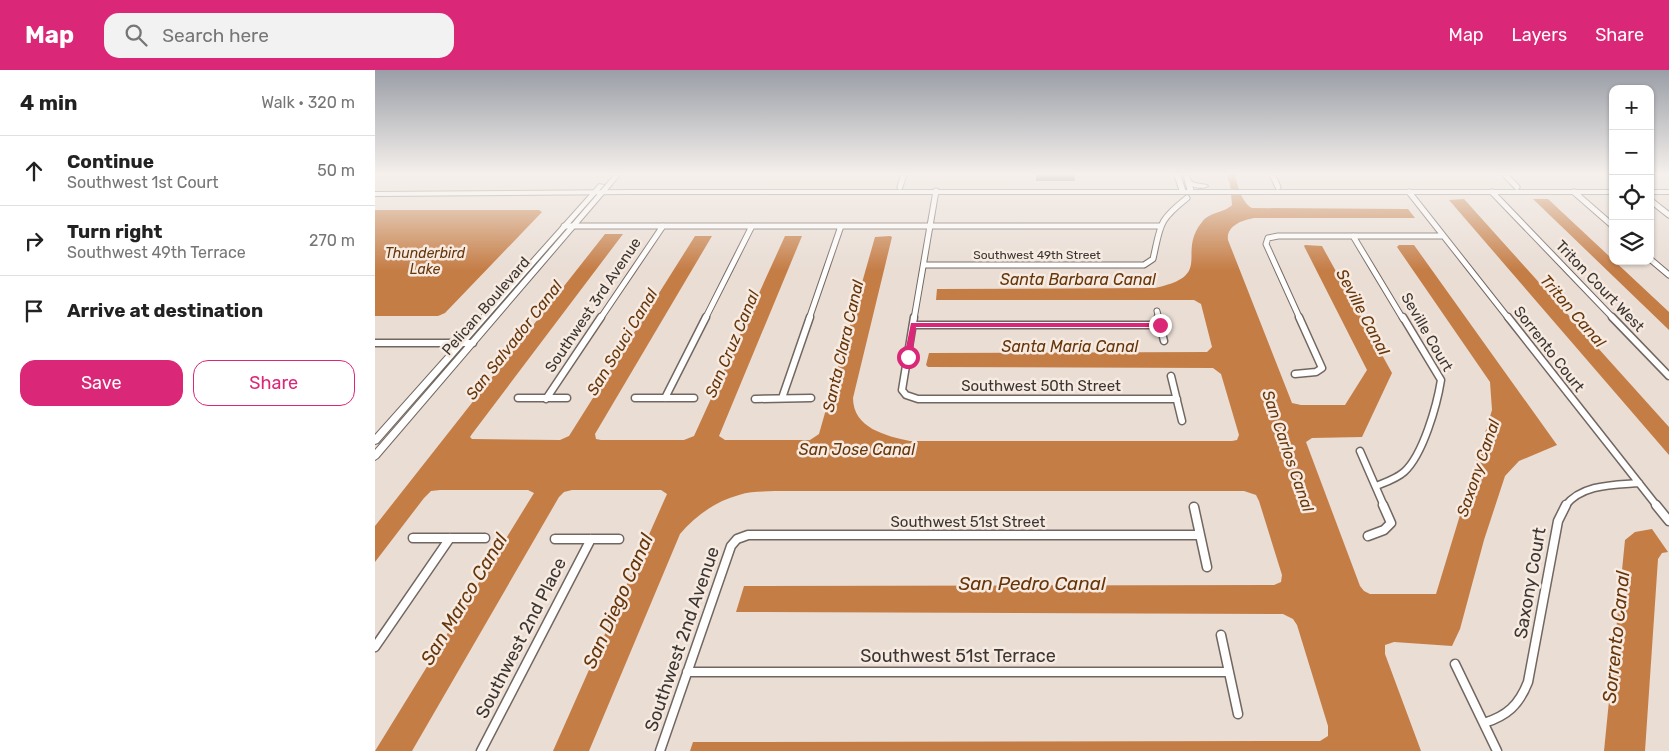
<!DOCTYPE html>
<html lang="en">
<head>
<meta charset="utf-8">
<style>
  :root { --surface:#fff; --page:#f2f2f2; --text:#222; --muted:#767676; --line:#e0e0e0; --accent:#db2777 }
  body { margin:0; font-family:Rubik,sans-serif; background:var(--page); color:var(--text) }
  .controls { position:absolute; right:15px; top:15px; display:grid; overflow:hidden; border-radius:10px; box-shadow:0 1px 4px #0004 }
  .controls button { width:45px; height:45px; display:grid; place-items:center; padding:0; border:0; border-bottom:1px solid var(--line); background:var(--surface); color:var(--text); font:25px sans-serif }
  .stop { position:absolute; width:15px; height:15px; margin:-11px; border:4px solid #db2777; border-radius:50%; background:#fff }
  .stop.end { background:#db2777; border-color:#fff; box-shadow:0 1px 5px #0008 }
  .list { margin:0; padding:0; list-style:none }
  h2 { display:flex; justify-content:space-between; align-items:center; height:65px; margin:0; padding:0 20px; font-size:21px }
  h2 small { font-size:16px; font-weight:400; color:var(--muted) }
  .list li { display:grid; grid-template-columns:32px 1fr auto; gap:15px; align-items:center; box-sizing:border-box; height:70px; padding:0 20px; border-top:1px solid var(--line) }
  .list b { display:block; font-size:19px; white-space:nowrap }
  .list p { margin:0; font-size:16px; white-space:nowrap; color:var(--muted) }
  .list em { font-size:16px; font-style:normal; color:var(--muted) }
  .actions { display:flex; gap:10px; padding:15px 20px }
  .actions a { flex:1; padding:11px 0; border:1px solid var(--accent); border-radius:15px; text-align:center; font-size:18px; color:var(--accent) }
  .actions .main { background:var(--accent); color:#fff }
  .icon { flex:none; width:28px; height:28px; fill:none; stroke:currentColor; stroke-width:2; stroke-linecap:round; stroke-linejoin:round }
  .map { position:relative; flex:none; width:1294px; height:681px; overflow:hidden }
  header { display:flex; align-items:center; gap:30px; box-sizing:border-box; height:70px; padding:0 25px; background:var(--accent); color:#fff }
  header strong { font-size:24px }
  nav { display:flex; gap:28px; margin-inline-start:auto; font-size:18px }
  .search { width:350px; height:45px; background:var(--page); display:flex; align-items:center; gap:12px; box-sizing:border-box; padding:0 18px; border-radius:15px; color:var(--muted); font-size:19px }
  main { display:flex }
  aside { flex:1; background:var(--surface) }
  .map>svg:first-child { display:block }
</style>
</head>
<body>
<header>
<strong>Map</strong>
<div class="search"><svg class="icon" aria-label="search" viewBox="0 0 24 24"><circle cx="10" cy="10" r="6"/><path d="M15 15l6 6"/></svg>Search here</div>
<nav><a>Map</a><a>Layers</a><a>Share</a></nav>
</header>
<main>
<aside>
<h2>4 min<small>Walk · 320 m</small></h2>
<ul class="list">
<li><svg class="icon" aria-label="ahead" viewBox="0 0 24 24"><path d="M12 20V5M6 11l6-6 6 6"/></svg><div><b>Continue</b><p>Southwest 1st Court</p></div><em>50 m</em></li>
<li><svg class="icon" aria-label="right" viewBox="0 0 24 24"><path d="M7 20v-9h11M14 6l5 5-5 5"/></svg><div><b>Turn right</b><p>Southwest 49th Terrace</p></div><em>270 m</em></li>
<li><svg class="icon" aria-label="arrive" viewBox="0 0 24 24"><path d="M6 21V4h12l-3 4 3 4H6"/></svg><div><b>Arrive at destination</b></div></li>
</ul>
<div class="actions"><a class="main">Save</a><a>Share</a></div>
</aside>
<div class="map">
<svg width="1294" height="681" viewBox="0 0 1294 681">
  <rect width="100%" height="100%" fill="#e9ddd4"/>
  <path fill="#c57d46" d="M851,104H860C862,115 867,133 877,138L1033,139L1040,148H879C867,150 851,156 853,170L917,333L926,335H970L992,300L929,176L930,175L947,176L1017,303L987,367L937,368L931,372L985,516L989,521L995,524H1061L1117,340L1115,312L1022,177L1024,175H1039L1182,375L1144,391L1130,406L1109,470L1085,559L1077,576L1019,572L1010,575V584L1046,681H315L318,672L945,671L953,666V656L922,555L918,549L908,544L361,542L369,516L899,515L906,512L907,505L884,431L881,425L869,421H399C388,422 375,421 364,425C341,431 320,446 305,464L214,681H178L292,424L286,420H197L189,422L184,427L37,681H0L159,423L153,420H65L56,421L49,428L0,492V456L230,164H248L97,364L95,367L97,369L185,370L194,366L320,166H337L220,364L221,369L226,370H309L319,366L410,166H427L344,366L350,370H435L444,364L500,167L515,166L517,167L478,328C478,358 511,366 535,371H857L862,370L864,365L846,304L838,298L553,297L551,295L554,283L832,282L837,277L826,234L819,230H561L562,219L780,218C840,205 801,184 827,152C834,142 849,143 857,135L855,114Z
    M1089,129L1294,357V385L1074,130Z
    M1158,129H1173L1294,242V260Z
    M0,140H164L167,142L70,243L63,246H0Z
    M1277,459L1293,482L1287,483L1283,489L1270,681H1229L1250,470L1260,462Z"/>
  <path fill="#5c524b" d="M661,104H699L700,111H661Z"/>
  <g fill="none" stroke-linecap="round" stroke-linejoin="round">
    <g stroke="#726760" stroke-width="7">
      <path id="street-far2" d="M897,104L903,117
        M1129,104L1142,117
        M525,117L529,104
        M1034,122L1134,249
        M1117,122L1239,249
        M1199,122L1238,156
        M1275,130L1294,145
        M189,156H784
        M978,166L1028,249
        M1275,189L1294,205
        M549,195H769L778,189C786,154 783,151 812,128
        M782,241L784,249
        M225,249L288,156
        M330,249L377,156
        M434,249L466,156
        M539,249L561,121
        M925,249L891,174L893,168L903,166H1068"/>
    </g>
    <g stroke="#726760" stroke-width="9">
      <path id="street-far1" d="M539,247L527,320L531,325L543,329H802
        M783,247L789,271
        M1133,247L1282,436
        M1237,247L1294,306
        M538,255H785
        M0,273H98
        M920,304L941,302L947,298L924,247
        M796,306L807,351
        M143,328H192
        M260,328H319
        M290,328L331,247
        M407,328L435,247
        M171,329L226,247
        M380,329L436,328
        M985,381L1009,436
        M1001,416C1011,412 1021,409 1029,402C1048,385 1062,335 1066,310L1028,247
        M1190,436C1207,414 1238,415 1264,413"/>
    </g>
    <g stroke="#726760" stroke-width="11">
      <path id="street" d="M1281,435L1294,451
        M819,437L832,497
        M993,466L1009,460L1016,453L1008,435
        M38,468H110
        M180,469H244
        M846,565L863,644
        M0,577L75,468
        M1080,594L1122,681
        M312,602H854
        M1109,653C1132,646 1144,635 1153,612L1183,451L1191,435
        M106,681L216,469
        M285,681L356,476L362,469L373,465H825"/>
    </g>
    <g stroke="#726760" stroke-width="2">
      <path id="secondary" d="M240,104H246L3,388L0,390V380Z
        M799,104H805L811,122L810,123L805,122Z
        M808,104H814L819,122L818,123L813,122Z
        M224,114L229,115L3,373L0,374V365Z"/>
    </g>
    <g stroke="#726760" stroke-width="2">
      <path id="primary" d="M813,110L820,113L832,115L833,116C827,120 816,117 810,112Z
        M255,120H1238V124H255L0,126V122Z
        M1275,120H1294V124H1275Z"/>
    </g>
    <use href="#street-far2" stroke="#fff" stroke-width="5"/>
    <use href="#street-far1" stroke="#fff" stroke-width="6"/>
    <use href="#street" stroke="#fff" stroke-width="8"/>
    <use href="#secondary" fill="#fff" fill-rule="evenodd"/>
    <use href="#primary" fill="#fff" fill-rule="evenodd"/>
  </g>
  <linearGradient id="sky" x2="0" y2="1"><stop stop-color="#9a9ea7"/><stop offset="0.52" stop-color="#f5f0ec"/><stop offset="1" stop-color="#f5f0ec" stop-opacity="0"/></linearGradient>
  <rect width="1294" height="200" fill="url(#sky)"/>
  <path fill="#db2777" d="M536,253H785L789,255L785,257H541L537,287L533,289L529,287Z"/>
  <g text-anchor="middle" dominant-baseline="central" stroke-width="5" stroke-linejoin="round" paint-order="stroke">
    <g font-size="12" fill="#3b3633" stroke="#f6eae1">
      <text x="662" y="185">Southwest 49th Street</text>
    </g>
    <g font-size="14" font-style="italic" fill="#66360b" stroke="#f6eae1">
      <text x="50" y="183">Thunderbird<tspan x="50" dy="16">Lake</tspan></text>
    </g>
    <g font-size="15" fill="#3b3633" stroke="#f6eae1">
      <text transform="translate(1225 216) rotate(46)">Triton Court West</text>
      <text transform="translate(218 235) rotate(-56)">Southwest 3rd Avenue</text>
      <text transform="translate(111 236) rotate(-49)">Pelican Boulevard</text>
      <text transform="translate(1052 262) rotate(60)">Seville Court</text>
      <text transform="translate(1174 279) rotate(52)">Sorrento Court</text>
      <text x="666" y="316">Southwest 50th Street</text>
      <text x="593" y="452">Southwest 51st Street</text>
    </g>
    <g font-size="16" font-style="italic" fill="#66360b" stroke="#f6eae1">
      <text x="703" y="209">Santa Barbara Canal</text>
      <text transform="translate(1198 241) rotate(49)">Triton Canal</text>
      <text transform="translate(988 242) rotate(62)">Seville Canal</text>
      <text transform="translate(139 270) rotate(-52)">San Salvador Canal</text>
      <text transform="translate(247 272) rotate(-59)">San Souci Canal</text>
      <text transform="translate(357 274) rotate(-67)">San Cruz Canal</text>
      <text transform="translate(468 276) rotate(-77)">Santa Clara Canal</text>
      <text x="695" y="276">Santa Maria Canal</text>
      <text x="482" y="379">San Jose Canal</text>
      <text transform="translate(913 381) rotate(71)">San Carlos Canal</text>
      <text transform="translate(1103 398) rotate(-71)">Saxony Canal</text>
    </g>
    <g font-size="18" fill="#3b3633" stroke="#f6eae1">
      <text transform="translate(1155 513) rotate(-80)">Saxony Court</text>
      <text transform="translate(146 568) rotate(-63)">Southwest 2nd Place</text>
      <text transform="translate(307 569) rotate(-71)">Southwest 2nd Avenue</text>
      <text x="583" y="586">Southwest 51st Terrace</text>
    </g>
    <g font-size="19" font-style="italic" fill="#66360b" stroke="#f6eae1">
      <text x="657" y="513">San Pedro Canal</text>
      <text transform="translate(89 529) rotate(-59)">San Marco Canal</text>
      <text transform="translate(243 531) rotate(-66)">San Diego Canal</text>
      <text transform="translate(1241 567) rotate(-84)">Sorrento Canal</text>
    </g>
  </g>
</svg>
<div class="controls">
<button>+</button>
<button>−</button>
<button><svg class="icon" aria-label="locate" viewBox="0 0 24 24"><circle cx="12" cy="12" r="6"/><path d="M12 2v4M12 18v4M2 12h4M18 12h4"/></svg></button>
<button><svg class="icon" aria-label="layers" viewBox="0 0 24 24"><path d="M12 4l9 5-9 5-9-5zM3 14l9 5 9-5"/></svg></button>
</div>
<div class="stop" style="left:533px;top:287px"></div>
<div class="stop end" style="left:785px;top:255px"></div>
</div>
</main>
</body>
</html>
